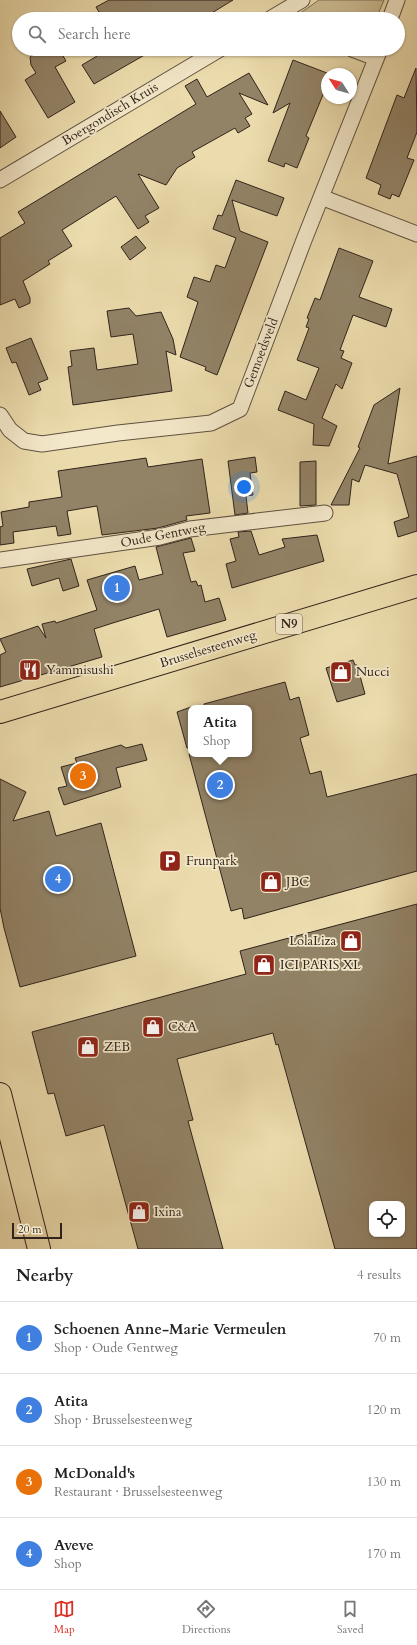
<!DOCTYPE html>
<html lang="en">
<head>
<meta charset="utf-8">
<style>
  :root { --surface:#fff; --page:#f2f2f2; --text:#222; --muted:#767676; --line:#e0e0e0; --accent:#d93025 }
  body { margin:0; font-family:Cardo,serif; background:var(--page); color:var(--text) }
  .controls { position:absolute; right:12px; bottom:12px; display:grid; overflow:hidden; border-radius:8px; box-shadow:0 1px 3px #0004 }
  .controls button { width:36px; height:36px; display:grid; place-items:center; padding:0; border:0; border-bottom:1px solid var(--line); background:var(--surface); color:var(--text); font:20px sans-serif }
  .compass { position:absolute; left:321px; top:68px; width:36px; height:36px; border-radius:50%; background:var(--surface); box-shadow:0 1px 3px #0004; rotate:306deg }
  .scale { position:absolute; left:12px; bottom:10px; width:50px; box-sizing:border-box; padding-left:4px; border:2px solid #30231b; border-top:0; font-size:11px; line-height:14px; white-space:nowrap; color:#30231b; -webkit-text-stroke:3px #f3e8ca; paint-order:stroke }
  .you { position:absolute; left:244px; top:487px; width:14px; height:14px; margin:-10px; border:3px solid #fff; border-radius:50%; background:#1a73e8; box-shadow:0 0 0 6px #1a73e833 }
  .badge { display:grid; place-items:center; width:26px; height:26px; border-radius:50%; background:var(--accent); color:#fff; font-size:13px; font-weight:700 }
  .pin { position:absolute; translate:-50% -50%; border:2px solid #fff; box-shadow:0 1px 4px #0006 }
  .popup { position:absolute; left:188px; top:705px; width:64px; height:52px; box-sizing:border-box; display:grid; place-content:center; border-radius:8px; background:var(--surface); filter:drop-shadow(0 1px 3px #0005); font-size:13px; white-space:nowrap; color:var(--muted) }
  .popup b { font-size:15px; color:var(--text) }
  .popup::after { content:''; position:absolute; left:50%; top:100%; margin-left:-8px; border:8px solid transparent; border-top-color:var(--surface) }
  .list { margin:0; padding:0; list-style:none }
  h2 { display:flex; justify-content:space-between; align-items:center; height:52px; margin:0; padding:0 16px; font-size:17px }
  h2 small { font-size:13px; font-weight:400; color:var(--muted) }
  .list li { display:grid; grid-template-columns:26px 1fr auto; gap:12px; align-items:center; box-sizing:border-box; height:72px; padding:0 16px; border-top:1px solid var(--line) }
  .list b { display:block; font-size:15px; white-space:nowrap }
  .list p { margin:0; font-size:13px; white-space:nowrap; color:var(--muted) }
  .list em { font-size:13px; font-style:normal; color:var(--muted) }
  .icon { flex:none; width:22px; height:22px; fill:none; stroke:currentColor; stroke-width:2; stroke-linecap:round; stroke-linejoin:round }
  .map { position:relative; flex:none; width:417px; height:1249px; overflow:hidden }
  .search { position:absolute; background:var(--surface); box-shadow:0 1px 3px #0004; left:12px; right:12px; top:12px; height:44px; display:flex; align-items:center; gap:10px; box-sizing:border-box; padding:0 14px; border-radius:22px; color:var(--muted); font-size:15px }
  .sheet { height:340px; background:var(--surface) }
  nav { display:flex; justify-content:space-around; align-items:center; box-sizing:border-box; height:56px; border-top:1px solid var(--line); background:var(--surface); font-size:11px; color:var(--muted) }
  nav a { display:grid; justify-items:center; gap:2px }
  nav .on { color:var(--accent) }
  .map>svg:first-child { display:block }
</style>
</head>
<body>
<div class="map">
<svg width="417" height="1249" viewBox="0 0 417 1249">
  <rect width="100%" height="100%" fill="#ecdcad"/>
  <filter id="stains"><feTurbulence type="fractalNoise" baseFrequency=".005" numOctaves="4"/><feColorMatrix values="0 0 0 0 .2 0 0 0 0 .09 0 0 0 0 .02 0 0 0 .5 -.17"/></filter>
  <radialGradient id="worn" r=".72"><stop offset=".6" stop-color="#630" stop-opacity="0"/><stop offset="1" stop-color="#630" stop-opacity=".3"/></radialGradient>
  <path fill="#ccbd94" stroke="#7e7058" d="M319,0H384L376,19H300L299,14Z"/>
  <path fill="#928367" stroke="#30231b" fill-rule="evenodd" d="M109,0H233L202,19H103L96,7Z
    M39,49H59L66,61L55,67L75,102L48,118L25,80L36,73L31,65L30,57Z
    M93,49H155L94,84L82,65L97,56Z
    M293,60L327,73V85L306,136L309,138L297,168L285,163L284,167L268,161L290,103L273,113Z
    M416,68L417,132L407,158L414,160L399,197L392,194L390,199L378,194L381,185L366,178L397,95L404,98Z
    M249,73L268,105L239,93L252,114L245,118L250,126L238,133L235,128L192,152L195,157L177,168L166,185L138,174L159,208L145,216L149,222L138,229L116,196L62,230L72,246L48,261L50,264L23,281L30,298V303L19,308L15,299L0,305V238L25,223L18,212L196,104L185,86L197,79L207,97Z
    M0,111L16,137L0,148Z
    M236,180L284,198L277,216L232,200L240,231L268,242L217,375L205,370L206,367L180,357L198,302L187,297L194,277L210,282L216,265L225,268L236,238L213,229L218,215L222,216Z
    M136,236L146,248L130,260L121,247Z
    M339,248L373,261L359,297L392,309L386,327L353,315L340,350L344,351L341,358L352,363L342,389L336,384L322,418L337,426L329,446L313,445L314,424L278,410L285,391L306,400L319,368L297,360L309,328L306,327L309,319L307,318L315,298L320,300Z
    M129,308L136,316L161,312L173,339L176,355L166,351L172,391L73,405L68,367L72,366L70,351L94,348L97,370L138,364L133,334L111,337L107,311Z
    M31,338L48,379L38,383L41,390L29,395L16,362L12,363L6,348Z
    M400,388L388,464L417,456V531L398,537L394,522L409,517L397,474L365,465L359,482L352,479L349,505H331L360,448L358,447L374,405Z
    M255,457L257,472L250,473L253,495L246,496L248,513L235,515L228,461Z
    M146,458L148,467L202,459L210,513L186,516L187,520L158,528L102,535L97,506L67,511L71,534L58,536L56,526L13,532L14,543L0,545V527L3,526L1,512L29,507V502L62,497L58,471Z
    M316,461V505L300,506V462Z
    M251,531L259,555L285,547L282,539L317,535L324,561L232,588L226,564L236,561L230,539L239,537L238,532Z
    M191,538L195,551L183,553L191,582L196,581L198,586L201,585L205,602L219,598L226,620L167,637L159,609L116,622L94,629L102,657L0,687V655L6,652L0,639L38,626L46,638L42,624L55,621L56,623L97,610L87,580L135,566L139,580L163,574L156,547Z
    M71,559L79,586L63,591L59,578L32,586L27,569Z
    M353,660L355,665H357L365,694L337,702L326,668Z
    M285,682L290,700L299,697L309,735L300,738L310,774L321,771L327,797L417,774V871L244,919L242,908L231,911L189,754H249V708H205L204,704Z
    M191,707V747L187,748L177,712Z
    M142,744L147,760L116,768L121,787L64,805L58,788L67,786L61,767L77,763L75,758L121,745L126,748Z
    M0,779L26,792L13,821L49,811L56,836L101,823L136,956L20,987L4,928L0,908Z
    M417,904V1249H335L278,1044L276,1045L273,1033L177,1059L193,1120L188,1121L223,1249H138L104,1125L66,1136L54,1093L48,1094L32,1032L246,974L240,951ZM372,1204H402V1234H372Z"/>
  <g fill="none" stroke-linecap="round" stroke-linejoin="round">
    <g stroke="#5f5140" stroke-width="17">
      <path id="minor" d="M270,19L302,0
        M390,19L397,0
        M352,49L376,58
        M0,180L220,49
        M321,197L417,234
        M0,415L10,430L24,441L42,444L118,433L211,423L240,409L304,240L380,49
        M0,560L160,537L190,529L325,513"/>
    </g>
    <g stroke="#30231b" stroke-width="24">
      <path id="primary" d="M0,712L417,586
        M0,1094L39,1249"/>
    </g>
    <use href="#minor" stroke="#f3e8ca" stroke-width="15"/>
    <use href="#primary" stroke="#ecdcad" stroke-width="22"/>
  </g>
  <defs>
    <g id="restaurant-square" transform="scale(1.15)"><rect x="-9" y="-9" width="18" height="18" rx="4" fill="#8f2418" stroke="#f3e8ca"/><path d="M-5-6h1v4h1v-4h1v4h1v-4h1v5L-1.5 .5V6h-2V.5L-5-1ZM5-6V6H3V1.5H1.5Q1.5-4 5-6Z" fill="#fff"/></g>
    <g id="shop-square" transform="scale(1.15)"><rect x="-9" y="-9" width="18" height="18" rx="4" fill="#8f2418" stroke="#f3e8ca"/><path d="M-5-2.5h2.3a2.7 3.5 0 0 1 5.4 0H5L5.5 6h-11ZM-1.5-2.5h3a1.5 2.3 0 0 0-3 0Z" fill="#fff"/></g>
    <g id="parking-square" transform="scale(1.15)"><rect x="-9" y="-9" width="18" height="18" rx="4" fill="#8f2418" stroke="#f3e8ca"/><path d="M-3.5-5.5H1a3.5 3.5 0 0 1 0 7H-1V5.5H-3.5ZM-1-3.4V-.6H.8a1.4 1.4 0 0 0 0-2.8Z" fill="#fff"/></g>
  </defs>
  <g fill-rule="evenodd">
    <use href="#restaurant-square" x="30" y="670"/>
    <use href="#shop-square" x="341" y="672"/>
    <use href="#parking-square" x="170" y="861"/>
    <use href="#shop-square" x="271" y="882"/>
    <use href="#shop-square" x="351" y="941"/>
    <use href="#shop-square" x="264" y="965"/>
    <use href="#shop-square" x="153" y="1027"/>
    <use href="#shop-square" x="88" y="1047"/>
    <use href="#shop-square" x="139" y="1212"/>
  </g>
  <g text-anchor="middle" dominant-baseline="central" stroke-width="3.5" stroke-linejoin="round" paint-order="stroke">
    <rect fill="#f3e8ca" stroke="#6a5e50" stroke-width="1" x="276" y="614" width="26" height="20" rx="3"/>
    <g font-size="12" font-weight="bold" fill="#30231b">
      <text x="289" y="624">N9</text>
    </g>
    <g font-size="13" fill="#30231b" stroke="#f3e8ca">
      <text transform="translate(110 114) rotate(-31)">Boergondisch Kruis</text>
      <text transform="translate(261 353) rotate(-69)">Gemoedsveld</text>
      <text transform="translate(163 535) rotate(-11)">Oude Gentweg</text>
      <text transform="translate(208 649) rotate(-17)">Brusselsesteenweg</text>
    </g>
    <g font-size="13" fill="#30231b" stroke="#f3e8ca" text-anchor="start">
      <text x="46" y="670">Yammisushi</text>
      <text x="356" y="672">Nucci</text>
      <text x="186" y="861">Frunpark</text>
      <text x="286" y="882">JBC</text>
      <text x="336" y="941" text-anchor="end">LolaLiza</text>
      <text x="280" y="965">ICI PARIS XL</text>
      <text x="168" y="1027">C&amp;A</text>
      <text x="104" y="1047">ZEB</text>
      <text x="154" y="1212">Ixina</text>
    </g>
  </g>
  <rect width="100%" height="100%" filter="url(#stains)"/>
  <rect width="100%" height="100%" fill="url(#worn)"/>
</svg>
<div class="controls">
<button><svg class="icon" aria-label="locate" viewBox="0 0 24 24"><circle cx="12" cy="12" r="6"/><path d="M12 2v4M12 18v4M2 12h4M18 12h4"/></svg></button>
</div>
<svg class="compass" viewBox="-18 -18 36 36"><path d="M0-13l5 13h-10z" fill="#e53935"/><path d="M0 13l5-13h-10z" fill="#767676"/></svg>
<div class="scale">20 m</div>
<div class="you"></div>
<div class="pin badge" style="left:117px;top:588px;background:#3f7fe0">1</div>
<div class="pin badge" style="left:220px;top:785px;background:#3f7fe0">2</div>
<div class="popup"><b>Atita</b>Shop</div>
<div class="pin badge" style="left:83px;top:776px;background:#e8710a">3</div>
<div class="pin badge" style="left:58px;top:879px;background:#3f7fe0">4</div>
<div class="search"><svg class="icon" aria-label="search" viewBox="0 0 24 24"><circle cx="10" cy="10" r="6"/><path d="M15 15l6 6"/></svg>Search here</div>
</div>
<section class="sheet">
<h2>Nearby<small>4 results</small></h2>
<ul class="list">
<li><span class="badge" style="background:#3f7fe0">1</span><div><b>Schoenen Anne-Marie Vermeulen</b><p>Shop · Oude Gentweg</p></div><em>70 m</em></li>
<li><span class="badge" style="background:#3f7fe0">2</span><div><b>Atita</b><p>Shop · Brusselsesteenweg</p></div><em>120 m</em></li>
<li><span class="badge" style="background:#e8710a">3</span><div><b>McDonald's</b><p>Restaurant · Brusselsesteenweg</p></div><em>130 m</em></li>
<li><span class="badge" style="background:#3f7fe0">4</span><div><b>Aveve</b><p>Shop</p></div><em>170 m</em></li>
</ul>
</section>
<nav>
<a class="on"><svg class="icon" aria-label="map" viewBox="0 0 24 24"><path d="M3 6l6-2 6 2 6-2v14l-6 2-6-2-6 2zM9 4v14M15 6v14"/></svg>Map</a>
<a><svg class="icon" aria-label="directions" viewBox="0 0 24 24"><path d="M12 3l9 9-9 9-9-9zM9 14v-3h6M13 9l2 2-2 2"/></svg>Directions</a>
<a><svg class="icon" aria-label="saved" viewBox="0 0 24 24"><path d="M7 4h10v16l-5-4-5 4z"/></svg>Saved</a>
</nav>
</body>
</html>
